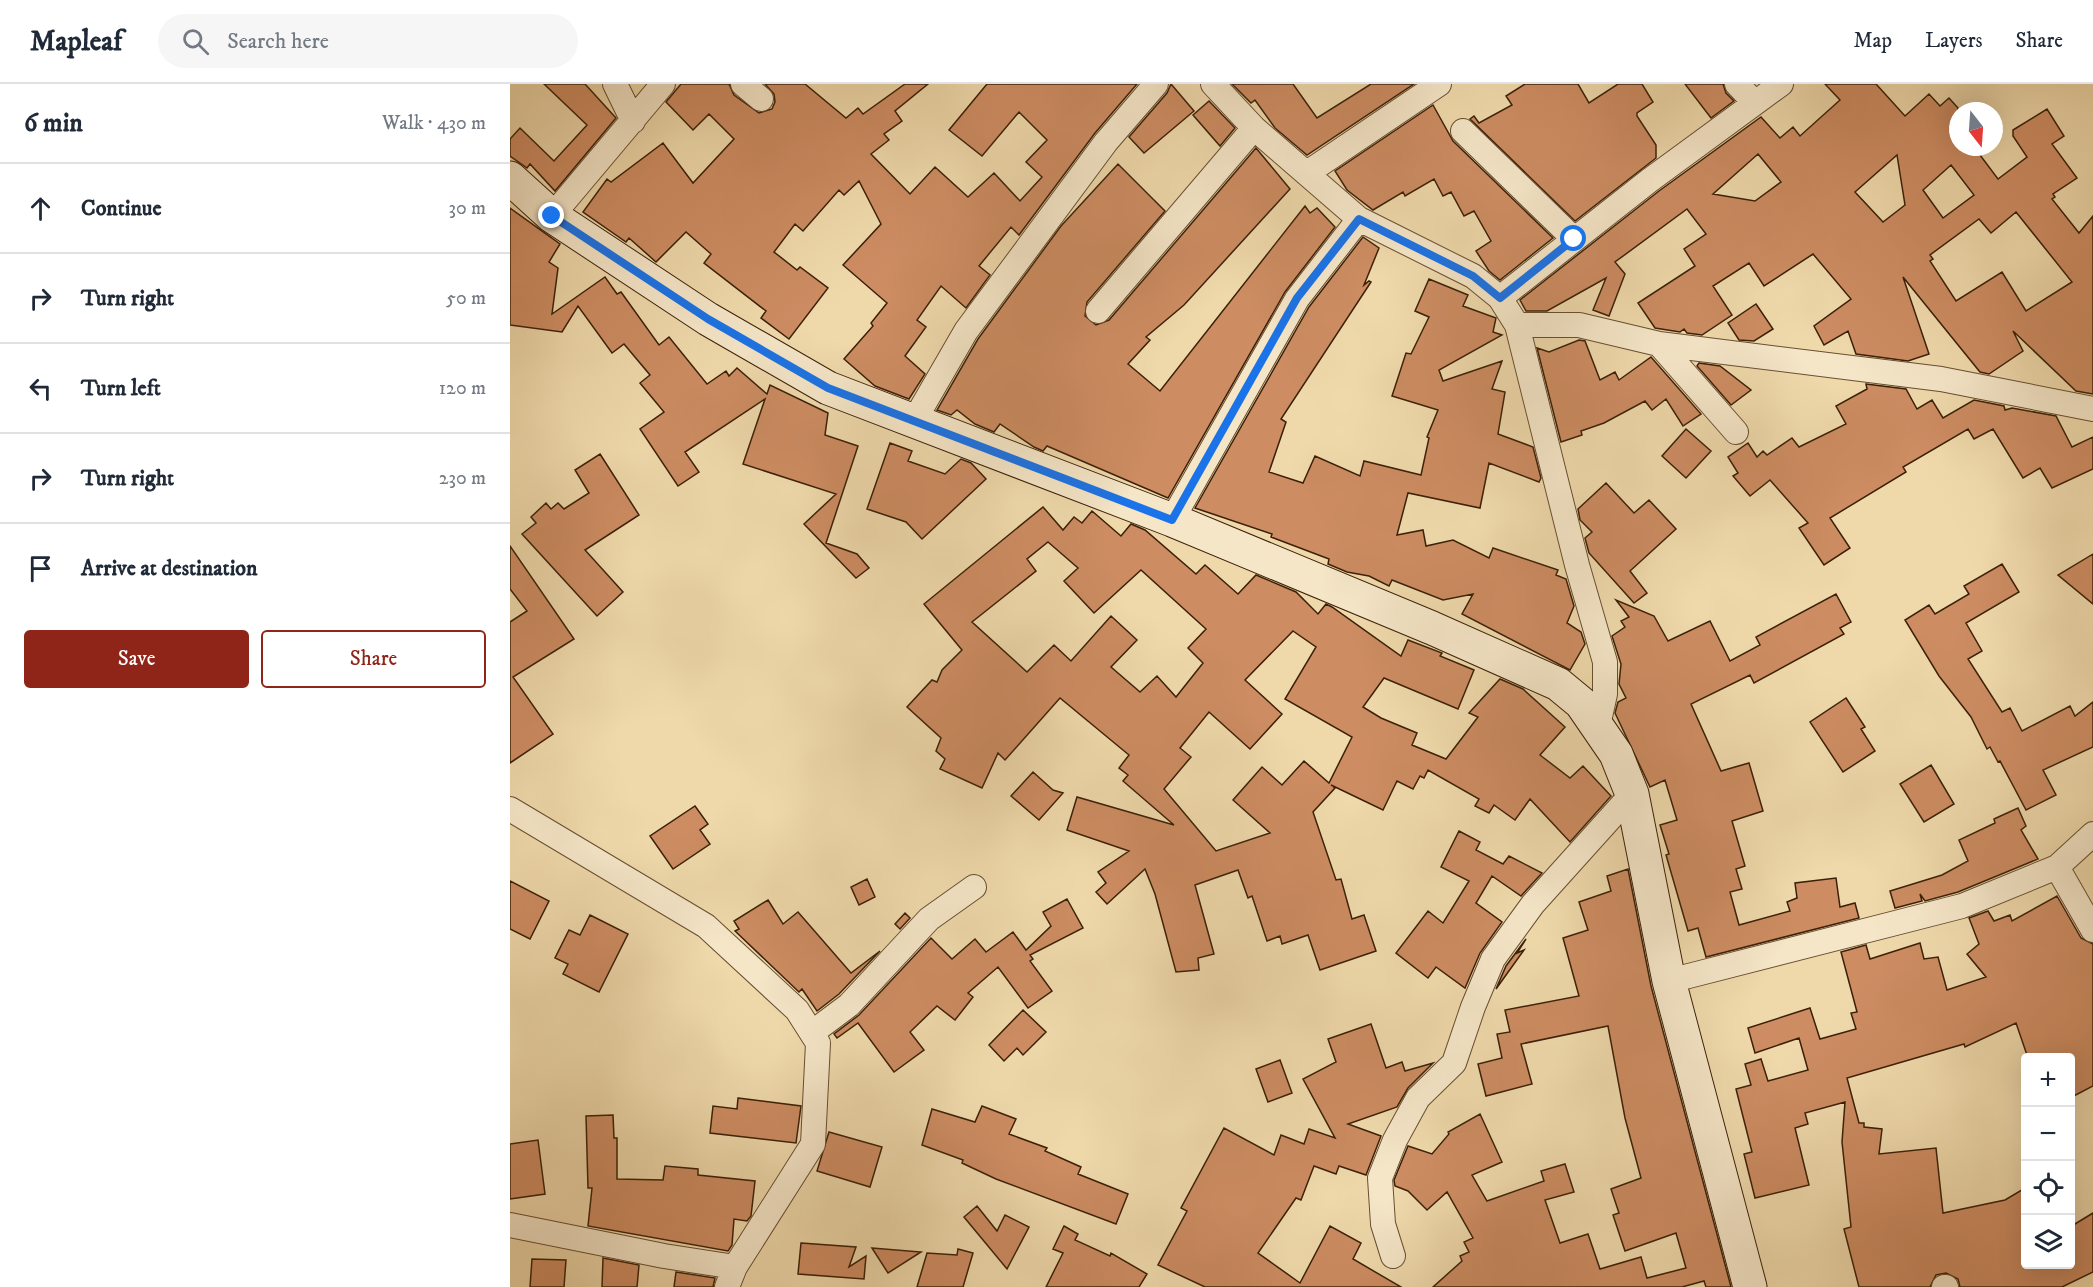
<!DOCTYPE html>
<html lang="en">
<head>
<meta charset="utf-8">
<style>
  :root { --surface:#fff; --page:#f6f6f7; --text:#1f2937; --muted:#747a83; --line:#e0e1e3; --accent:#8f2418 }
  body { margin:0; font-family:"IM FELL DW Pica",serif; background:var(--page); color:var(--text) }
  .controls { position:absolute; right:18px; bottom:18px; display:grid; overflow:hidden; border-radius:6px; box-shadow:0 6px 24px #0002 }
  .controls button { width:54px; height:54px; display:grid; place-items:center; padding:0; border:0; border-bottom:2px solid var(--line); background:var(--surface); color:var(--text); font:30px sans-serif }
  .compass { position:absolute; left:1439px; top:18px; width:54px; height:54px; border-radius:50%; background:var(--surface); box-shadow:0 6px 24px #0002; rotate:163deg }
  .stop { position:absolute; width:18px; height:18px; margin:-14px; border:4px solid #1a73e8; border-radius:50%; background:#fff }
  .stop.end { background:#1a73e8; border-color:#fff; box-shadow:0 2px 6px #0008 }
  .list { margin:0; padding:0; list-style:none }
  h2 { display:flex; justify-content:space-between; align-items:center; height:78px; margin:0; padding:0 24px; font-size:26px }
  h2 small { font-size:20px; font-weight:400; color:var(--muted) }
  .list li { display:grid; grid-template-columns:39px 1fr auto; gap:18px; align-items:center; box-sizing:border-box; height:90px; padding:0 24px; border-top:2px solid var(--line) }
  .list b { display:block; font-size:22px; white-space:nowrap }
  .list em { font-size:20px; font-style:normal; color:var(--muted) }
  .actions { display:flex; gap:12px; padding:18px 24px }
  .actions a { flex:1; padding:14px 0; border:2px solid var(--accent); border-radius:6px; text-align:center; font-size:21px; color:var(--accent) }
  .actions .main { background:var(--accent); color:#fff }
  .icon { flex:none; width:33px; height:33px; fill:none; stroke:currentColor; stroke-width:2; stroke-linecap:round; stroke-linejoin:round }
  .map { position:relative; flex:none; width:1583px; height:1203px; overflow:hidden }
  header { display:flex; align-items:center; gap:36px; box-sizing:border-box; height:84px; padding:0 30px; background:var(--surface); border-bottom:2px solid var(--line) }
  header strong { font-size:28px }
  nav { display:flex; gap:33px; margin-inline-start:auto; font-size:21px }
  .search { width:420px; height:54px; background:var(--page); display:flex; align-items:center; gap:15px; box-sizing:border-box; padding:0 21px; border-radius:33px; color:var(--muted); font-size:22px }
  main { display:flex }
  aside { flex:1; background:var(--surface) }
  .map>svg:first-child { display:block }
</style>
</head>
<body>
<header>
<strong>Mapleaf</strong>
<div class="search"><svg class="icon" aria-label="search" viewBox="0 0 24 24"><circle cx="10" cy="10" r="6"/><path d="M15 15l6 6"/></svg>Search here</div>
<nav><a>Map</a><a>Layers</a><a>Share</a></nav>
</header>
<main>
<aside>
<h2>6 min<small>Walk · 430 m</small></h2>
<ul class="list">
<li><svg class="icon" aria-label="ahead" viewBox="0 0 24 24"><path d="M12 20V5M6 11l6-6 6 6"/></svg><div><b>Continue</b></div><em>30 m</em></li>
<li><svg class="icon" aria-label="right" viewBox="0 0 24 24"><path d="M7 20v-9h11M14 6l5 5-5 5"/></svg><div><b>Turn right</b></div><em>50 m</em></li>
<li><svg class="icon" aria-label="left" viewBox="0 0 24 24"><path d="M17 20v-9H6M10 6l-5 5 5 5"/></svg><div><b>Turn left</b></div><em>120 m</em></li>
<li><svg class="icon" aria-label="right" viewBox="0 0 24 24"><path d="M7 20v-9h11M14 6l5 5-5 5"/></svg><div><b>Turn right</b></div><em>230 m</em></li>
<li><svg class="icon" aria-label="arrive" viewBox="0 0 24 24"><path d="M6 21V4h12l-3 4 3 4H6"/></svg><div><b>Arrive at destination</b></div></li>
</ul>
<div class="actions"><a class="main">Save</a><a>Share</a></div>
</aside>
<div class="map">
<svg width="1583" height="1203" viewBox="0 0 1583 1203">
  <rect width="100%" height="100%" fill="#efd9ab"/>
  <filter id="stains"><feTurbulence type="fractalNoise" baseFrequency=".00333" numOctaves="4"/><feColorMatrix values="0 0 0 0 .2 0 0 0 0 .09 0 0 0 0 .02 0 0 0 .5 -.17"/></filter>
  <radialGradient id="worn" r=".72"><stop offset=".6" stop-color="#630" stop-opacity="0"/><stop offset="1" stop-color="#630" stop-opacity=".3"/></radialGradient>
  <path fill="#cd8c62" stroke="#3b2008" stroke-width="1.5" fill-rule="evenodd" d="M34,0H75L106,34L45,107L20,80L17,84L0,72V55L10,44L44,77L77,41Z
    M171,0H219L224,11L249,29L262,25L265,18L264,10L255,0H295L336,34L348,24L353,30L395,0H418L385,27L392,37L374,50L379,56L361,70L400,110L425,83L458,113L484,89L510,117L532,93L516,78L537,56L509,28L472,72L439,46L477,0H627L585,49L509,151L501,143L469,182L480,191L456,224L431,202L407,236L416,243L395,272L415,290L399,315L365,302L334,275L363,242L361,239L377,219L333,181L371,140L349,97L334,111L329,106L293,147L285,140L264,168L287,186L290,183L318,204L279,255L251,234L256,227L194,179L201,170L176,148L146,178L119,154L116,158L73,128L97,95L101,98L153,59L183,99L224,55L199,30L183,46L156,18Z
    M661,0L684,27L634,69L619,53L657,9Z
    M722,0H783L807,34L861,0H904L797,71L765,44L745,16L741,19Z
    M1015,0H1068L1079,19L1108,0H1132L1143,18L1127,29V32L1146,61V74L1065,137L960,35L964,32L969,39L1002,21L996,12Z
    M1175,0H1213L1216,9L1224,17L1201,34Z
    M1315,0H1366L1395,32L1419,10L1430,22L1439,14L1448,24V63H1464L1488,95L1517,73L1503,52V46L1537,25L1554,52L1542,60L1567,94L1543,110L1545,113L1542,115L1569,149L1583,132V310L1566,307L1503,247L1513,267L1479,290L1470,288L1393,193L1419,270L1398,277L1346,270L1338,247L1314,261L1304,242L1341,215L1303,170L1254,202L1239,179L1203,202L1222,231L1192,251L1177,249L1174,245L1170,248L1145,244L1128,219L1185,182L1174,165L1196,150L1177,125L1105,178L1115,190L1099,232L1083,226L1096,194L1037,227H1016L1010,216L1149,107L1251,33L1270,54L1283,43L1290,52L1330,16ZM1248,70L1271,98L1245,117L1203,110ZM1387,71L1395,121L1373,138L1345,108ZM1441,81L1464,111L1433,134L1413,106ZM1506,128L1562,198L1516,227L1492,188L1446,217L1420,177L1423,175L1420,171L1469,135L1481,149Z
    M699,17L725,44L710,62L683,31Z
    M923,21L943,57L1043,154L990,196L979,187L966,167L981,157L964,127L954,132L941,108L933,112L924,95L895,112L893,108L863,126L837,106L825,87Z
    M746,64L780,105L674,221L636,253L640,256L618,280L650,307L795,122L800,129L807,124L825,143L775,208L658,414L537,362L533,367L524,363L490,340L484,348L465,340L447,326L441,331L427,326L468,255L551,142L608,80L655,127L577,218L575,232L586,241L599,236Z
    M0,124L50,160L39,178L48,184L42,230L95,193L107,210L111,208L149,261L159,253L197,300L216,287L219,292L227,284L257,310L260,301L318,329L315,351L348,362L316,459L347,470L359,484L346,494L294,440L326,410L233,380L255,315L175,368L189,388L168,402L130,345L154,328L130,299L140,291L114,260L102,269L68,222L52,248L0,241Z
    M853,153L869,164L854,201L859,197L861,198L771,335L776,338L759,388L793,399L805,372L850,392L854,377L911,391L919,354L917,353L928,326L882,312L896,269L901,270L919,233L905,227L919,195L958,211L953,222L986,234L983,248L992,251L929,286L933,297L992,277L982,305L995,308L988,350L1023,363L1031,394L1029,398L979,379L970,424L898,409L887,451L913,446L916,462L943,456L979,474L983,464L1048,486L1046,491L1056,495L1064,522L1057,539L1071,548L1075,560L1060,586L952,530L963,510L933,516L882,496L879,502L859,492L837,488L818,480L819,475L761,453L762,450L685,424L799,223Z
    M1246,220L1263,245L1244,257L1229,256L1218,239Z
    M1069,256L1075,257L1090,296L1105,288L1109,296L1141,273L1191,330L1173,342L1156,315L1142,326L1135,317L1094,339L1071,347L1072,351L1051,358L1027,264L1039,268Z
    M1189,279L1210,282L1241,306L1221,321L1187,282Z
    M1356,300L1396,305L1407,325L1422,316L1433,334L1464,316L1494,322L1495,326L1502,324L1546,332L1562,363L1583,353V385L1542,404L1530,384L1513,394L1483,345L1464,355L1458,345L1393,383L1396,388L1320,434L1340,464L1314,481L1289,444L1298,439L1260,396L1240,412L1223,392L1228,389L1218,373L1238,359L1247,373L1253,367L1257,371L1282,354L1289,363L1336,340L1326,322L1357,305Z
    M1176,345L1201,367L1176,394L1152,372Z
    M380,359L402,367L398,377L435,390L451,375L461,379L476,395L412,455L396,438L357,425Z
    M90,370L129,431L75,466L113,508L87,532L12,450L26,439L21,433L36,419L41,425L48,419L54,425L79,409L65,386Z
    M1096,399L1124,429L1139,416L1166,445L1120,487L1137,509L1124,519L1079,469L1075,454L1082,448L1070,436L1068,425Z
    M533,423L553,446L564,433L572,439L582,427L611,452L621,440L635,446L686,490L695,481L728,510L746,491L786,508L808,530L816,520L822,523L891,572L898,556L932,569L930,572L964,586L948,625L874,594L853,623L871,634L907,649L902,661L936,675L968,633L959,629L990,595L1013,605L1055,643L1030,671L1060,694L1073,682L1101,712L1060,758L1020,715L1005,736L984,721L979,729L965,722L969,715L918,686L914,694L910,692L903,705L887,697L873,726L821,701L825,704L803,728L826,796L831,795L842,835L854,831L866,867L810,886L798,851L772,860L770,852L757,857L742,812L738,814L728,786L685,801L704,870L688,874L689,886L666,888L645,810L635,785L597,820L586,808L596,799L588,788L619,767L557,746L567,713L664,741L613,697L618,691L609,684L619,671L550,614L495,676L488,669L472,704L430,685L435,675L426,667L431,654L397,623L422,596L427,598L432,586L452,566L414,520ZM538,458L568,484L554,497L584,529L631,486L696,545L678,564L693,579L666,613L647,592L630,608L601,583L627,556L601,532L561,577L544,561L517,588L462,538L526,487L517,475ZM783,547L806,563L775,615L842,653L819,699L794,677L772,701L752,683L723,716L760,749L706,767L654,705L681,673L670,664L699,628L740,665L772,630L735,596Z
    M0,462L64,555L3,593L43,650L0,679V538L17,527L0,505Z
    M1583,470V520L1548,491Z
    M1492,480L1509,508L1456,539L1472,567L1458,575L1492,628L1500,624L1512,647L1560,622L1565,632L1583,618V663L1533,686L1546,711L1516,726L1490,677L1488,678L1480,663L1477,665L1461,633L1429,592L1395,536L1419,521L1425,530L1459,510L1454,502Z
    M1326,510L1341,538L1330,544L1334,550L1244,599L1240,591L1181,620L1211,687L1239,679L1253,727L1222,737L1235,782L1226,785L1232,805L1220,808L1229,841L1280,827L1277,818L1287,814L1285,799L1326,794L1330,823L1345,819L1349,834L1196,873L1188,844L1178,847L1156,771L1159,770L1150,741L1167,736L1155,696L1140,703L1105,629L1108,618L1116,614L1109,600L1111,580L1102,552L1115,543L1111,537L1119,533L1106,516L1144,532L1158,557L1200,537L1220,577L1250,561L1246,553Z
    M1336,614L1355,643L1351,645L1365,667L1333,688L1300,638Z
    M1421,681L1444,720L1414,738L1390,700Z
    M523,688L543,706L553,709L529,736L501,712Z
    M185,722L198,740L190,746L200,760L163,785L140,752Z
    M1508,724L1516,742L1511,746L1528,775L1448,808L1415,817L1410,810L1412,817L1385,824L1380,807L1432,791L1458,777L1449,756L1485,739L1484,735Z
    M949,747L970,758L966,766L993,780L999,772L1032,789L1011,812L982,792L966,819L992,838L970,869L955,904L926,883L918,894L886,869L918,827L933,839L959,797L931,783Z
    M1118,785L1141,902L1221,1203H1196L1194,1197L1172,1203H923L952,1177L950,1172L959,1168L954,1158L963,1154L937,1108L917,1126L898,1107L885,1102L884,1096L898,1062L922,1070L939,1050L938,1048L970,1030L992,1078L962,1091L977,1117L1034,1097L1031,1087L1055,1080L1064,1108L1035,1116L1050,1159L1078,1150L1090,1185L1131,1173L1137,1194L1176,1184L1166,1149L1115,1167L1103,1131L1109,1129L1101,1105L1131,1094L1115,1034L1098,942L1011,960L1022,1000L976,1012L968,980L992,974L987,950L1000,948L995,926L1069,912L1053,854L1078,846L1069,818L1101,807L1097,792Z
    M357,795L365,813L349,821L341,803Z
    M0,797L39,817L20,855L0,845Z
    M1547,812L1571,854L1583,860V1002L1560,1014V974H1518L1506,939L1455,963L1454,960L1337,994L1349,1039H1354V1043L1372,1045L1369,1070L1426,1064L1433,1129L1495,1116L1515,1104V1180H1560V1143L1583,1129V1188L1552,1203H1450L1448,1195L1436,1189L1426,1191L1420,1203H1349L1334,1145L1341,1143L1332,1058L1335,1018L1295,1029L1298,1040L1285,1044L1299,1101L1245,1114L1234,1070L1242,1068L1226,1005L1241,1001L1235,980L1251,975L1258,997L1298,986L1289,954L1245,969L1238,944L1300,924L1310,955L1346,945L1341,929L1347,928L1331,868L1356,861L1360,875L1410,859L1414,875L1428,873L1437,906L1476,893L1457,870L1469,860L1459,834L1478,827L1484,837L1500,831L1502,837Z
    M557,815L573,844L520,871L523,875L520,877L542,907L518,924L488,883L458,909L463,913L445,936L427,922L400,948L414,966L384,988L348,939L327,954L324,950L349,931L421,854L442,875L465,855L476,868L503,848L516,866L541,842L533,828Z
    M258,816L273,840L288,828L341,889L370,867L329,910L307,927L292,905L289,908L225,847L229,845L224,837Z
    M395,829L400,834L390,845L385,840Z
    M80,831L118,850L89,908L53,890L58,880L45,874L59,846L70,851Z
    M1016,855L1007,869L1014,866L986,905L996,882Z
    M513,926L536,948L513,971L507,964L494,977L479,961Z
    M861,940L876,984L892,978L895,987L923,979L898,1004L887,1023L838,1040L871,1052L856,1091L829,1082L826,1090L804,1082L791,1116L786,1114L748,1169L790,1199L820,1142L851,1159L843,1175L891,1203H695L648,1181L677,1127L671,1124L714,1044L764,1071L771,1051L794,1060L799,1045L825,1054L793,995L826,978L818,955Z
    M770,976L782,1009L758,1018L746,985Z
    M228,1014L291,1022L286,1059L200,1049L203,1022L227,1025Z
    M472,1022L506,1035L499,1050L537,1064L535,1067L571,1083L568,1090L618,1110L606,1140L486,1095L452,1079L453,1076L412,1061L422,1025L465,1038Z
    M103,1031L104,1054H107V1095L153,1096L155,1082L188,1085V1091L245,1097L241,1132L237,1137L224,1135L222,1161L218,1167L78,1142L82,1104H78L76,1032Z
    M319,1048L372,1063L360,1103L307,1087Z
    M28,1056L35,1110L0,1115V1060Z
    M467,1122L487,1147L495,1131L519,1143L497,1185L454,1133Z
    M554,1142L568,1150L565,1156L600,1172L601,1169L637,1190L629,1203H536L553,1169L543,1165Z
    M291,1159L346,1163L339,1183L356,1172L354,1195L288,1190Z
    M362,1164L411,1168L378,1189Z
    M448,1165L463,1169L453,1203H407L417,1169L447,1171Z
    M93,1174L129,1181L127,1203H92Z
    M22,1175L56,1176L54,1203H20Z
    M166,1188L205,1194L203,1203H164Z"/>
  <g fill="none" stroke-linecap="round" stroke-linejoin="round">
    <g stroke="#684e31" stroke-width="26">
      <path id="minor" d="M105,0L123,37
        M233,0L251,15
        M703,0L744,44L849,135L963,192L990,214L1007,241L1067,481L1095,578V610L1088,642
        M1227,0L1244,18
        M953,47L1064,155
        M797,89L929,0
        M42,132L153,0
        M990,214L1140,96L1271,0
        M588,227L744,44
        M1007,241H1069L1149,260L1431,295L1583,325
        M1149,260L1226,348
        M404,337L456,247L596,58L646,0
        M662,436L787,215L849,135
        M0,725L196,842L287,926L308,959L303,1060L225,1183L217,1203
        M1547,783L1583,846
        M1159,897L1452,822L1547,783L1583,750
        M303,948L339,921L419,835L464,803
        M0,1141L154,1172L225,1183
        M883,1172L873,1140L870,1094L885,1056L908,1014L944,979L963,923L983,875L1023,820L1122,710
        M1434,1203H1436"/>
    </g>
    <g stroke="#3b2008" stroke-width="35">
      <path id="secondary" d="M0,94L42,132L198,235L318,304L662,436L922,544L1048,600L1071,619L1106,670L1122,710L1159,897L1240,1203"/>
    </g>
    <use href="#minor" stroke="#f5e6c8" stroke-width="24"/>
    <use href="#secondary" stroke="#f5e6c8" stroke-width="33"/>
  </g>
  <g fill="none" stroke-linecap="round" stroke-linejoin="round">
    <path stroke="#1a73e8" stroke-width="8" d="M42,132L198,235L318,304L662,436L787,214L849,135L963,192L990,214L1064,155"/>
  </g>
  <rect width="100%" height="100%" filter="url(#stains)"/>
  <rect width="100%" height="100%" fill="url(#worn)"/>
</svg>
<div class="controls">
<button>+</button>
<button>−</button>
<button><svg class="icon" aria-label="locate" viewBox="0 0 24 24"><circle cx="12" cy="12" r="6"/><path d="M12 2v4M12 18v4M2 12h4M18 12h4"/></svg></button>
<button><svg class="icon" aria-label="layers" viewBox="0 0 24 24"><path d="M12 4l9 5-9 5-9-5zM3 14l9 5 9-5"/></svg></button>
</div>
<svg class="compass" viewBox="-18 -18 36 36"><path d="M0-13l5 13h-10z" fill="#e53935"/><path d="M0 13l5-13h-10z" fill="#747a83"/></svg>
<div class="stop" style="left:1064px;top:155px"></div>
<div class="stop end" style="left:42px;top:132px"></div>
</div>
</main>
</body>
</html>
